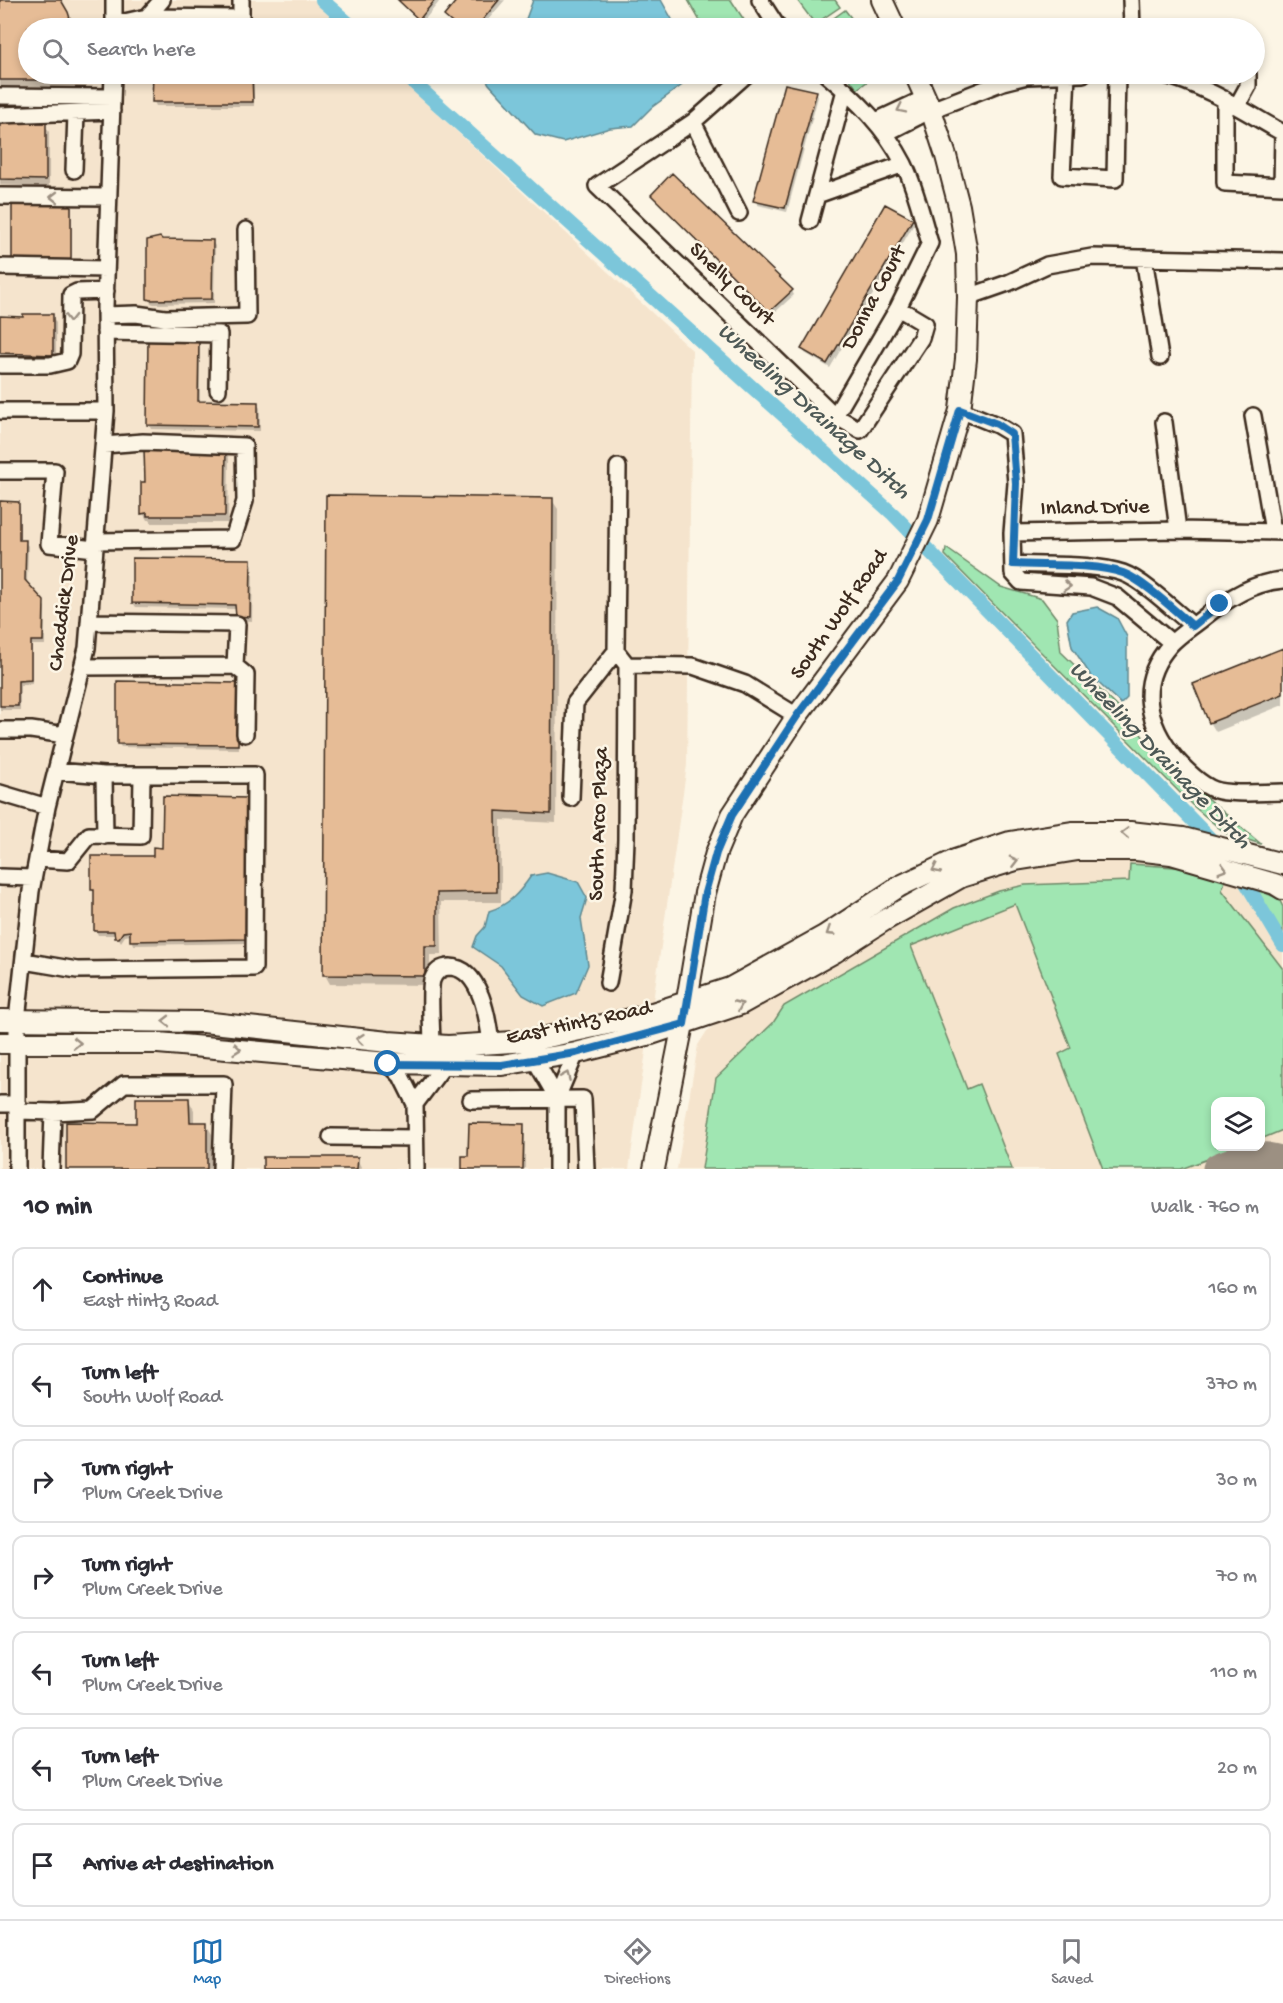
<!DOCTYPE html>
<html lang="en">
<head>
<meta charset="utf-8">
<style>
  :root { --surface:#fff; --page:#f7f7f7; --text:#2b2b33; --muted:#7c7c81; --line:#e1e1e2; --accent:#1f6fb2 }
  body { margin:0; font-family:"Gochi Hand",sans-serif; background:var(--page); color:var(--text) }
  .controls { position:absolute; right:18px; bottom:18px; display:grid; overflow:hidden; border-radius:12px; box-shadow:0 3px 9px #0003 }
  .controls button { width:54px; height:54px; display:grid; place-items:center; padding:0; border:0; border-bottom:2px solid var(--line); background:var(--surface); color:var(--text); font:30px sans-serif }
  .stop { position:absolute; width:18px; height:18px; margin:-14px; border:4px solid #1f6fb2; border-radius:50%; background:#fff }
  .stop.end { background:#1f6fb2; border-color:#fff; box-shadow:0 2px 6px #0008 }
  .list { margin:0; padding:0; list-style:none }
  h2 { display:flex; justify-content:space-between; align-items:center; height:78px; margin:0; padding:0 24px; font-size:26px }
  h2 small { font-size:20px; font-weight:400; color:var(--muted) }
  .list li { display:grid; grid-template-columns:39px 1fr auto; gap:18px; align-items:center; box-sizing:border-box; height:84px; margin:0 12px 12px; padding:0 12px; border:2px solid var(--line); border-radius:12px }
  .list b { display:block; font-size:22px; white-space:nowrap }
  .list p { margin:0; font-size:20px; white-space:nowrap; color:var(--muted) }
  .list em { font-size:20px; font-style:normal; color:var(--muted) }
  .icon { flex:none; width:33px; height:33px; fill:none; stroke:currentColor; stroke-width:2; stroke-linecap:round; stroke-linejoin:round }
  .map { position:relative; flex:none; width:1283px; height:1169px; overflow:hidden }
  .search { position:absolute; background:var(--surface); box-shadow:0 3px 9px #0003; left:18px; right:18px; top:18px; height:66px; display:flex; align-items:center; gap:15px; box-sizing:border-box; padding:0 21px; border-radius:33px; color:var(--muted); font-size:22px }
  .sheet { height:750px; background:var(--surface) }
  nav { display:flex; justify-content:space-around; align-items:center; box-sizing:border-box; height:84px; border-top:2px solid var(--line); background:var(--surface); font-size:16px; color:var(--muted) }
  nav a { display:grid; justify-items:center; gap:3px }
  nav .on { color:var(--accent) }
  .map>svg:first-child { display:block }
</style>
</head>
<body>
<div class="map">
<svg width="1283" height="1169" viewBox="0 0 1283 1169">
  <rect width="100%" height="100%" fill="#fcf5e5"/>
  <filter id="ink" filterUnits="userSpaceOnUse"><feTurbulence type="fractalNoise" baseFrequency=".0167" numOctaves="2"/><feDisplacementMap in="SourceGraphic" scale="12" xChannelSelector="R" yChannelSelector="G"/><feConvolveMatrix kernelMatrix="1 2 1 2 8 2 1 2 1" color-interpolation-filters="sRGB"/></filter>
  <g filter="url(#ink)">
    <path fill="#f5e4cd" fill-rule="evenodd" d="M0,0H317L347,28H28V74H395L692,350L687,765L629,1169H0Z
      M1083,859L1155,860L1202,868L1273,896L1271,889L1283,896V1169H677L698,1045L707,1031L719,1022L918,911L963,889L1051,863ZM1216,1102H1260V1146H1216Z"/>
    <path fill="#a0e6b2" stroke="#6e8868" stroke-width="1.5" d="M688,0H731L746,23L745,28H704Z
      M797,0H835L840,7L815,24Z
      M845,10L859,28H820Z
      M846,74H878L857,89Z
      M946,548L1001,587L1042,599L1057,619L1061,652L1125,714L1161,759L1261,844L1225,833L1192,805L945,555Z
      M1130,864L1189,868L1226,878L1222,890L1283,969V1130L1261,1139L1260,1102H1216V1146L1240,1147L1181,1169H1103L1059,1054L1071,1048L1015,904L911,946L967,1089L979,1084L1012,1169H702L716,1078L773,1023L784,1006L954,908L999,891L1025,885L1129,881Z
      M1257,889L1279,899L1283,907V937L1277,929Z"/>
    <path fill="#7bc6da" stroke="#61888f" stroke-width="1.5" d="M533,0H661L677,28H519L526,19Z
      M483,74H682V85L651,108L633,126L610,128L563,142L536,135L489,84Z
      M1097,607L1117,618L1127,637V698L1121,704L1091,676L1072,647L1067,620L1072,612Z
      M547,873L578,882L587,898L581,918L588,965L576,993L543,1006L523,995L501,966L473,947L477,936L485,927L489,911C509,905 520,892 531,876Z"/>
    <path fill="#0003" d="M0,0H59L74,28H28V74H74V86H0Z
      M398,0H438L439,2L422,23Z
      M460,0H505L481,28H457L446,16Z
      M154,74H254V106H156L154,102Z
      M816,93L818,97L787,212L758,205L755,200Z
      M0,124L45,125L49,132V187L0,185Z
      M653,195L792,291L794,295L772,315Z
      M14,199L72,204V268Z
      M911,220L914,224L830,368L805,353L803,349Z
      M212,241L215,246L214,303L154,304L151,303L148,298Z
      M52,316L56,323V362L0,359V318Z
      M198,340L200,344V403L257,404L260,408V431L151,429L149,425Z
      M225,450L229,458L228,523H152L150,520H147L143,513Z
      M552,500L558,509L556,823L501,820V902H441L442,955H430V985L330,984L325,975Z
      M0,503H18L20,508V542H25L28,546L27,585L45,607V645H32V684L20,685V710H0Z
      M250,561L253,565L252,621L240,620L237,609L136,607L133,603Z
      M1283,649V705L1216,732L1210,722Z
      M240,689L239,749L121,747L118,743Z
      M246,799L248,804L249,943L134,945L131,935L125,936L121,942L117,935H98L96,931V894L92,890L154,857L164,849Z
      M189,1100L194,1110V1124H206L212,1134V1169H67L137,1124Z
      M523,1125L525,1130V1169H463L470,1158Z
      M357,1159L362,1169H265Z"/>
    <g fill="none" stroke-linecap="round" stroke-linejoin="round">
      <path stroke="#7bc6da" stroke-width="14" d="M322,0L354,28
        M404,74L893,514L1234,863L1283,945"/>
      <path stroke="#9c9082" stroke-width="33" d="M1219,1169C1241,1160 1260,1154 1283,1163"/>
    </g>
    <path fill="#e6bc96" stroke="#3b2a1e" stroke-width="1.5" d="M0,0H61L68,12L73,28H28V74H71V80H0Z
      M398,0H435L419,20Z
      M457,0H499L476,28H458L444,16Z
      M153,74H252L253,102H152Z
      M785,84L817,91L785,208L753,201Z
      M0,122L46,123V180L0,179Z
      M672,173L793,290L769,312L651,195Z
      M12,197L71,198V264L12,263Z
      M885,204L913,219L827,364L801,349Z
      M160,237L162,239L213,240L212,299L150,300L147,299V240Z
      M23,314H53V355L0,353V316L23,317Z
      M148,337L199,338L198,401L258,402V427L147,425Z
      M144,449H226L225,516H147V513L141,514V482H145Z
      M326,495L553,498L551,814L496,811L497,892L437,893V946H425V976L323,975Z
      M0,501L19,502V540H26L25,580L44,601L43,641H31V680L18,681V706H0Z
      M132,558L251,559L250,617L236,616L235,605L132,603Z
      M1283,648V694L1209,723L1193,684Z
      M117,681L239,683L238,745L117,744Z
      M163,796L247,798V939L130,941V931L123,932L119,938H115L114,931H94V890H91V856H153V847L162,848Z
      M136,1098H189L190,1122H207V1169H66V1122L136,1123Z
      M469,1123L524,1124L523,1169H462V1156H468Z
      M263,1157H358L357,1169H263Z"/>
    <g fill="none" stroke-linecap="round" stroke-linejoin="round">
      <g stroke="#3b2a1e" stroke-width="20">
        <path id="minor" d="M114,0V28
          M760,0L778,28
          M1131,0L1132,28
          M147,17L162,0
          M115,24L147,17L241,18V0
          M747,74L693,122L597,186L835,416L860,430L921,338L925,324L898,308
          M826,74C857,100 885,127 904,164C916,189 922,217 930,243L898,308L835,416
          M1162,74C1205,85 1244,111 1283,133
          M1067,75L1062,176L1115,179L1117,74
          M0,96L112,97
          M1225,99V183L1282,186L1283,133
          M1237,106L1248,86V74
          M0,115L112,111
          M876,121L925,98
          M693,122L739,213
          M886,133L931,110L1003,82L1027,76L1083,74
          M74,170L76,113
          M817,195L904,164
          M0,196L109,197
          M810,221L845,90
          M1144,258L1160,357
          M0,267L106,269
          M968,297L1008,283L1047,265L1092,257L1283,261
          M105,315L136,314L165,318L247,316L246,230
          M105,332L219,334L218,390
          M0,365H50L67,361L70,354L71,295L77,292L106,291
          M960,410L997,425L1012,434L1016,483L1012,533L1013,573L1021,582L1091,587L1117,597L1172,643
          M0,411H106
          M1253,416L1273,531
          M1164,422L1178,530
          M618,467L616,651L627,665L693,666L745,684L797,716
          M0,471H55L49,544L95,549
          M1012,533L1178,530L1283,532
          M96,541L233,539L245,501L244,446L143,442L104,445
          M1013,564C1044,566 1095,563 1123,573C1143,580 1176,612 1193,626
          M1283,580C1253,582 1225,600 1202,619C1192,627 1179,635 1170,645C1137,682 1146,723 1176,759C1186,770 1204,788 1219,791C1238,795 1264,792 1283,792
          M235,666L246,675L245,734
          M82,667L235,666L237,624L89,622
          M0,730H31L65,735
          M104,775L105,836
          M0,793L47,807
          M571,798L575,703L616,651
          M37,859L68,861L89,835L141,836L142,775
          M0,877L33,878
          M24,961L77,970L254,968L255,775H104L56,771
          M608,983L624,890L626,839L627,665
          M432,1045C432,1032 429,990 432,980C435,972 441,967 450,967C481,968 488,1020 491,1043
          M535,1060L557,1098L576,1053
          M388,1063L401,1076L415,1104L445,1064
          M471,1100L583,1099L586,1169
          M0,1104H18
          M415,1104L416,1169
          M18,1111L53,1112L51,1169
          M53,1112L93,1110L124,1084H224L221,1169
          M331,1137L415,1138
          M17,1169V1020L31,891L47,807L87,648L106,411L105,307L113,74
          M557,1169V1098"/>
      </g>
      <g stroke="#3b2a1e" stroke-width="24">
        <path id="major" d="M882,0L895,28
          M0,1020L203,1022L388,1042L448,1046L529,1041L640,1017L730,988L824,936L900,886L955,860L1010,842L1072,832H1130L1183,838L1283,864
          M0,1043H158L388,1063L502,1065L576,1053L651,1034L741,1004L835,952L885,920L961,877L1016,860L1078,850H1136L1171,854L1275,884L1283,889
          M654,1169L683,1024L705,893L716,853L732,815L797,716L898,581L928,520L960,410L966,359L968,297L967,254L959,206L946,156L931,110L915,74"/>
      </g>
      <use href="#minor" stroke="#fcf5e5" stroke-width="15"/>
      <use href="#major" stroke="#fcf5e5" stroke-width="20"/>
    </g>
    <defs><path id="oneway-chevron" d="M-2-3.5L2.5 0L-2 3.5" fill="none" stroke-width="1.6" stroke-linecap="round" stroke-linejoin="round" transform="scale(1.5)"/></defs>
    <g stroke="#9c9082">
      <use href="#oneway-chevron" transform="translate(901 109) rotate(154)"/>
      <use href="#oneway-chevron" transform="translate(54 197) rotate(-180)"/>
      <use href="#oneway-chevron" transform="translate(70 318) rotate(90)"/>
      <use href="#oneway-chevron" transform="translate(1067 586) rotate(4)"/>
      <use href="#oneway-chevron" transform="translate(1125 833) rotate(-178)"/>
      <use href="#oneway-chevron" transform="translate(1014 861) rotate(-14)"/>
      <use href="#oneway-chevron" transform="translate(936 869) rotate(155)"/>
      <use href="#oneway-chevron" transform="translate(1223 869) rotate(16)"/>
      <use href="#oneway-chevron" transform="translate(830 932) rotate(147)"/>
      <use href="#oneway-chevron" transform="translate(739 1005) rotate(-23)"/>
      <use href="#oneway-chevron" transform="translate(166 1021) rotate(-180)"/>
      <use href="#oneway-chevron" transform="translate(360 1039) rotate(-174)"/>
      <use href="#oneway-chevron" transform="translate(77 1043)"/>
      <use href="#oneway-chevron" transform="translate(237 1049) rotate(6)"/>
      <use href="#oneway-chevron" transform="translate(566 1076) rotate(-67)"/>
    </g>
  </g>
  <g fill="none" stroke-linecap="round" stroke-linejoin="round" filter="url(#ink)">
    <path stroke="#1f6fb2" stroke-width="8" d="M388,1064L502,1065L576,1053L684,1024L705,893L716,853L732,815L797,716L898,581L928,520L960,410L997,424L1012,434L1016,483L1013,564C1044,566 1095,563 1123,573C1143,580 1176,612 1193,626L1220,604"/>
  </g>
  <g text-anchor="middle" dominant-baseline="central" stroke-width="5" stroke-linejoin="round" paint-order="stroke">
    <g font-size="22" fill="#3b2a1e" stroke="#fcf5e5">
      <text transform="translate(731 285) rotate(44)">Shelly Court</text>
      <text transform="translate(875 298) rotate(-62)">Donna Court</text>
      <text transform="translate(1095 509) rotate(-1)">Inland Drive</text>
      <text transform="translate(65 603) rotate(-83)">Chaddick Drive</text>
      <text transform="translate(840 615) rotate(-55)">South Wolf Road</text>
      <text transform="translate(600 824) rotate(-88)">South Arco Plaza</text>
      <text transform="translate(579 1024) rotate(-12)">East Hintz Road</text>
    </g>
    <g font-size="24" font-style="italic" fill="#4e5956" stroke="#fcf5e5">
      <text transform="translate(813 412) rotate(42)">Wheeling Drainage Ditch</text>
      <text transform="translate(1159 756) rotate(46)">Wheeling Drainage Ditch</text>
    </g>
  </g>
</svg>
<div class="controls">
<button><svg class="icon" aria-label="layers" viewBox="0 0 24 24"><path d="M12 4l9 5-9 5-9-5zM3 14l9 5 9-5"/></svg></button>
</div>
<div class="stop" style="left:388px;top:1064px"></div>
<div class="stop end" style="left:1220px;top:604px"></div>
<div class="search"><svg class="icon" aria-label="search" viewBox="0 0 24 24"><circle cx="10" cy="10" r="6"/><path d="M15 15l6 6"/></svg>Search here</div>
</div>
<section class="sheet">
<h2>10 min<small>Walk · 760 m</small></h2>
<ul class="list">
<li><svg class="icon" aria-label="ahead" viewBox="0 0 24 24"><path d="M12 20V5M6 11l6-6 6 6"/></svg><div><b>Continue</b><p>East Hintz Road</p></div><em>160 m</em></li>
<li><svg class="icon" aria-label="left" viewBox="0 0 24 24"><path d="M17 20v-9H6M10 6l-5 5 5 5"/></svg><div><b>Turn left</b><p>South Wolf Road</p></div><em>370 m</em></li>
<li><svg class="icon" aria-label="right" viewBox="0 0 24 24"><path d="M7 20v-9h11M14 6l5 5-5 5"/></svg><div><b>Turn right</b><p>Plum Creek Drive</p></div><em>30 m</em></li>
<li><svg class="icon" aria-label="right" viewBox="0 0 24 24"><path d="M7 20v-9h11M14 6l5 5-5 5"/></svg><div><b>Turn right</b><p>Plum Creek Drive</p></div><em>70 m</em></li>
<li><svg class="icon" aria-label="left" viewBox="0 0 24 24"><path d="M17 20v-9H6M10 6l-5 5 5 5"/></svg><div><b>Turn left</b><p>Plum Creek Drive</p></div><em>110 m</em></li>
<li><svg class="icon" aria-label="left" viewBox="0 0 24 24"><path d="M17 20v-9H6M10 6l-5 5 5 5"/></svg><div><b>Turn left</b><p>Plum Creek Drive</p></div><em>20 m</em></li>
<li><svg class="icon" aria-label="arrive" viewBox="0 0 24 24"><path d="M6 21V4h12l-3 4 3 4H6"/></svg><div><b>Arrive at destination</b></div></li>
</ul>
</section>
<nav>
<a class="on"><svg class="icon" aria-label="map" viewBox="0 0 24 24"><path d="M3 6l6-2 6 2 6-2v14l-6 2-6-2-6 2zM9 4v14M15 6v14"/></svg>Map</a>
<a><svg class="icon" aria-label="directions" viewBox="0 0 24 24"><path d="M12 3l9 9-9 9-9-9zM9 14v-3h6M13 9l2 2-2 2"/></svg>Directions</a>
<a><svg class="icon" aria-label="saved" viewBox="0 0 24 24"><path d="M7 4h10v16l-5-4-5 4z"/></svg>Saved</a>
</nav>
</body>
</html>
